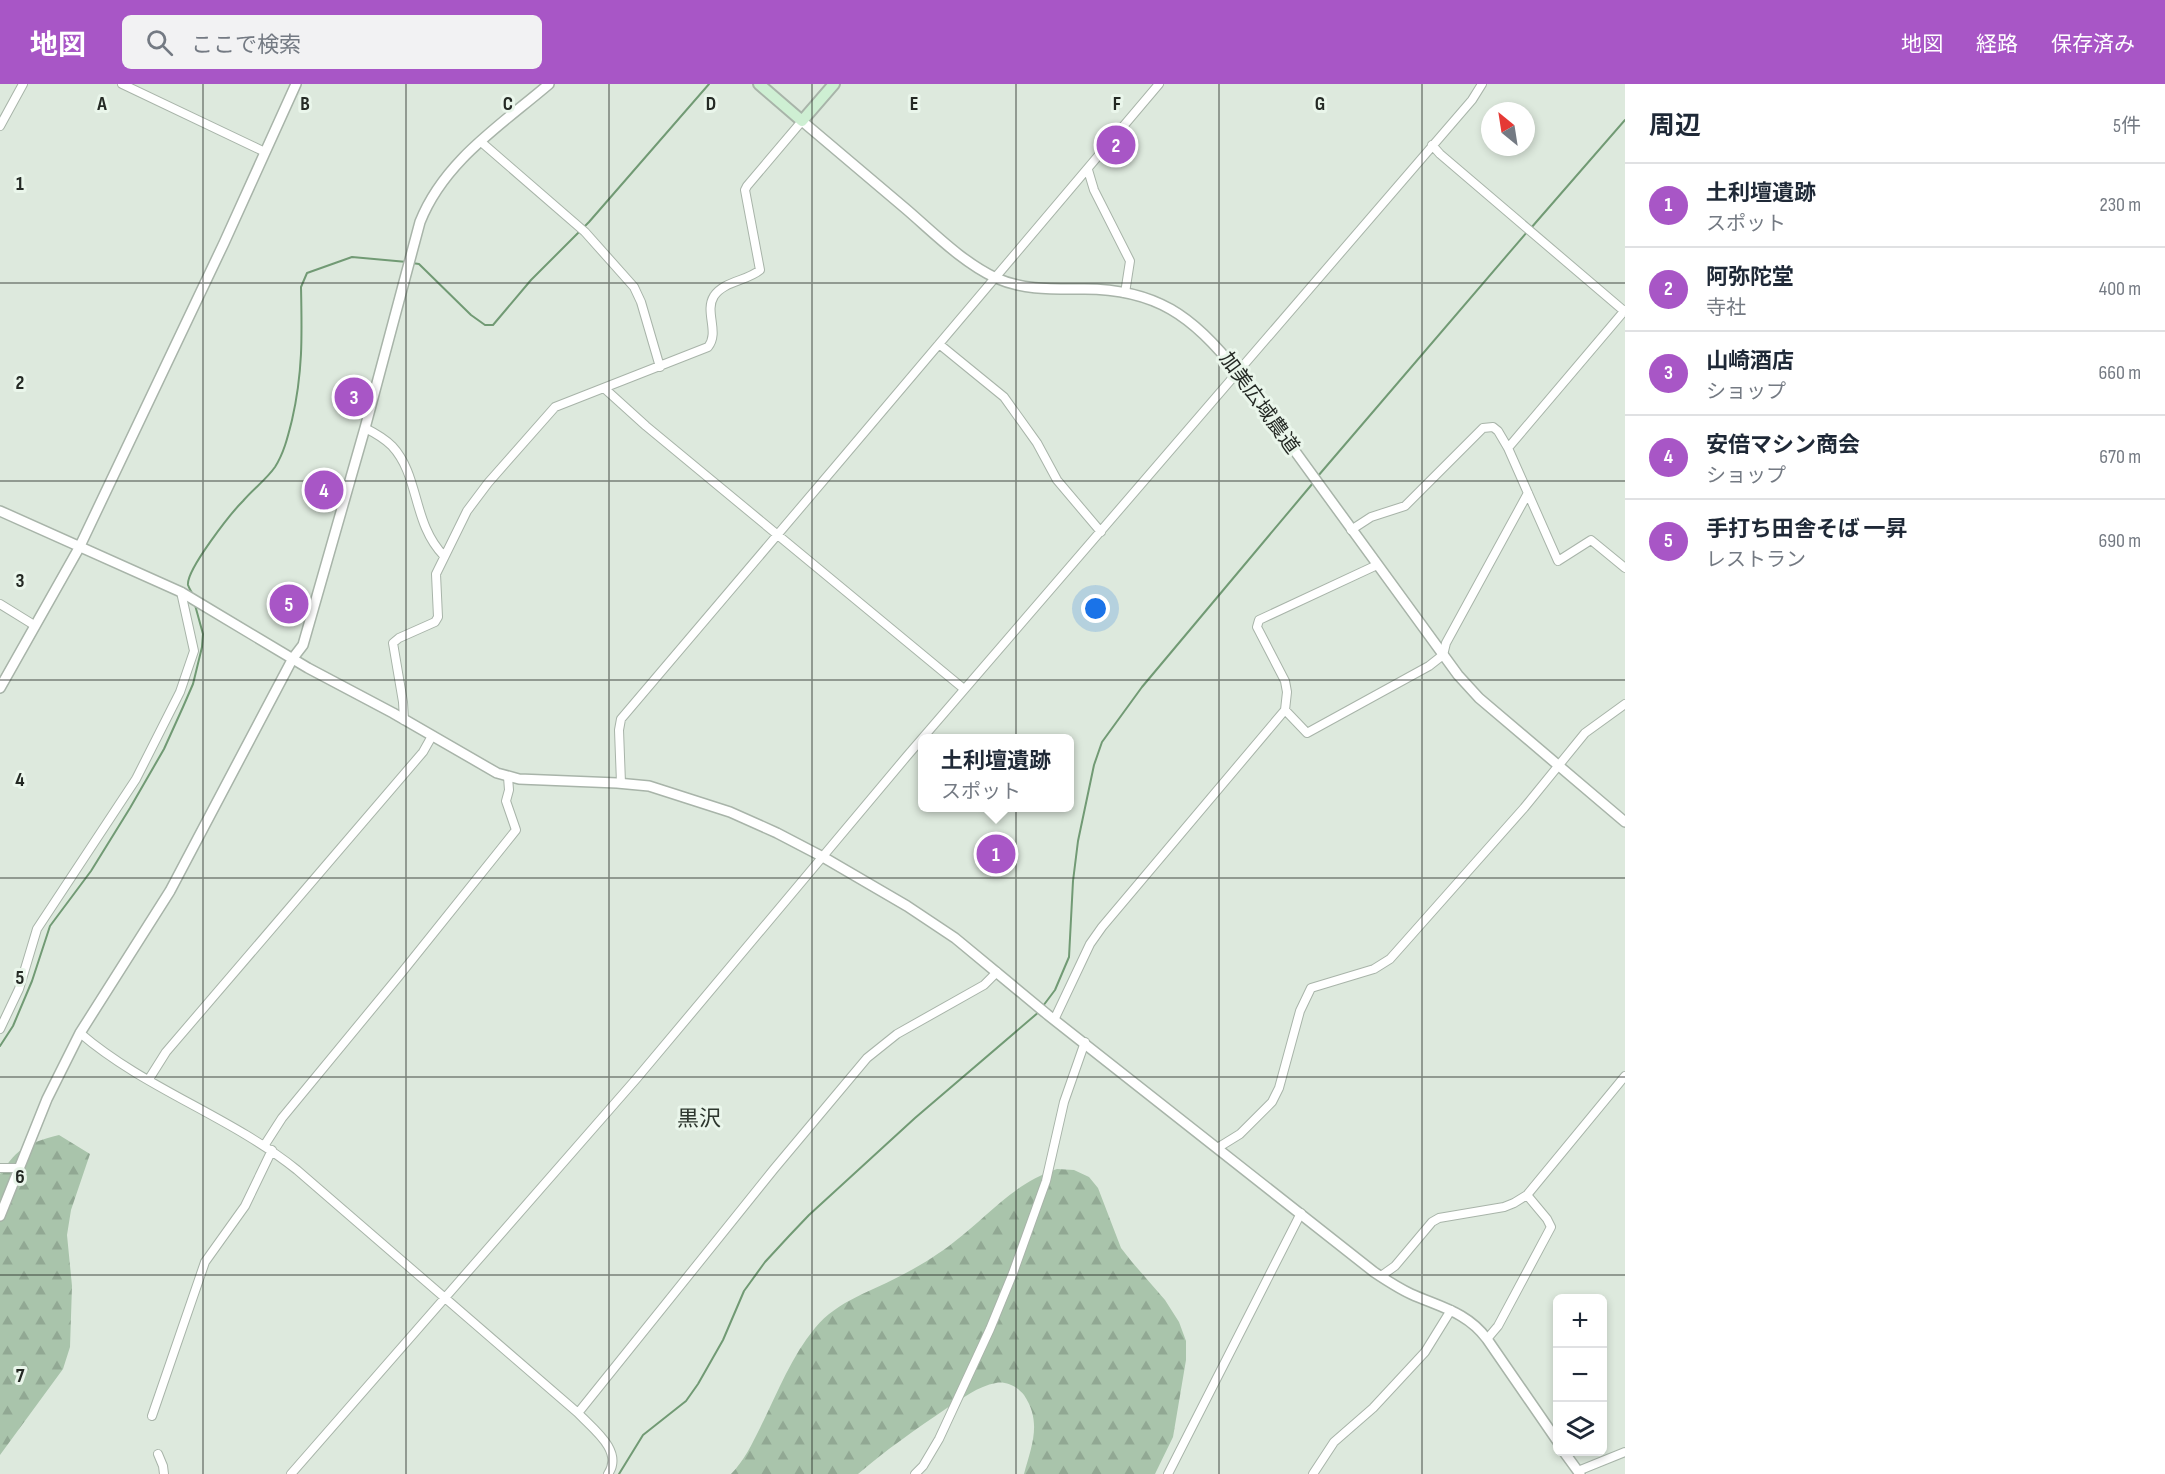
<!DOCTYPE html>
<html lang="ja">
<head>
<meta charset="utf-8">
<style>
  :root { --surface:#fff; --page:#f2f2f3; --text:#1f2937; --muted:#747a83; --line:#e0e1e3; --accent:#a856c6 }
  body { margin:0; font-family:"Sofia Sans Condensed","Noto Sans JP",sans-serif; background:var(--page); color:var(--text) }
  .controls { position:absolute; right:18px; bottom:18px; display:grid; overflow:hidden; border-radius:9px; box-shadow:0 3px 9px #0003 }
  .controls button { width:54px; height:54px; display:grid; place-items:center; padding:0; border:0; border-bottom:2px solid var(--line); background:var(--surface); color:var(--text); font:30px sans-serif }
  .compass { position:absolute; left:1481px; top:18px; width:54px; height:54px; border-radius:50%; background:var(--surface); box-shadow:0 3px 9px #0003; rotate:330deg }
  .you { position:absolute; left:1096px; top:525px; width:21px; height:21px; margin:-15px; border:4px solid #fff; border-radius:50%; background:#1a73e8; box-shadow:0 0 0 9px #1a73e833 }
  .badge { display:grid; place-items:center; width:39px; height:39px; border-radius:50%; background:var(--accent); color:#fff; font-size:20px; font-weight:700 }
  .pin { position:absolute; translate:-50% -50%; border:3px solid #fff; box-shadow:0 2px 6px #0006 }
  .popup { position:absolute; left:918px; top:650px; width:156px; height:78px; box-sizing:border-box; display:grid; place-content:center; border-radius:9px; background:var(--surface); filter:drop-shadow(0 2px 4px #0005); font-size:20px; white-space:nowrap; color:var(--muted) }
  .popup b { font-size:22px; color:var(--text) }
  .popup::after { content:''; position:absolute; left:50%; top:100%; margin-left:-12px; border:12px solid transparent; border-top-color:var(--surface) }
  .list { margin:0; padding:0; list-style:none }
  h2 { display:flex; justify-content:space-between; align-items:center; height:78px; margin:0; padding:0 24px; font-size:26px }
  h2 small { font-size:20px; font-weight:400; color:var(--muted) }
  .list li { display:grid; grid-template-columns:39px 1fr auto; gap:18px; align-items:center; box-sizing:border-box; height:84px; padding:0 24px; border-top:2px solid var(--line) }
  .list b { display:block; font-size:22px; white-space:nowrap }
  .list p { margin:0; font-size:20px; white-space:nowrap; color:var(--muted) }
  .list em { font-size:20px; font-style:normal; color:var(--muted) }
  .icon { flex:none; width:33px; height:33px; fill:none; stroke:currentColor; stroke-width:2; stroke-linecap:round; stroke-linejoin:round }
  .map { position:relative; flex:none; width:1625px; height:1390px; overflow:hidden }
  header { display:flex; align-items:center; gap:36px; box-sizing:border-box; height:84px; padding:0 30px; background:var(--accent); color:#fff }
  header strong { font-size:28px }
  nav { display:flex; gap:33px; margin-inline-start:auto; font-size:21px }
  .search { width:420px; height:54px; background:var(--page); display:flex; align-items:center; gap:15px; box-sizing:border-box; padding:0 21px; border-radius:9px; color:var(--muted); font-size:22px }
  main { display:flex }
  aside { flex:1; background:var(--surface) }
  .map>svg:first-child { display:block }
</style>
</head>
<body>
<header>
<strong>地図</strong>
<div class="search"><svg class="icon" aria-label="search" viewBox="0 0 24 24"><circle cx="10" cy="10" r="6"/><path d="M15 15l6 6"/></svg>ここで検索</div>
<nav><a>地図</a><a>経路</a><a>保存済み</a></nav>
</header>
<main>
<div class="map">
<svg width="1625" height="1390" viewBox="0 0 1625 1390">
  <defs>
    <pattern id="forest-firs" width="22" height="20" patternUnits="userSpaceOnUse" patternTransform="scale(1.5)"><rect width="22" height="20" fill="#a9c4ab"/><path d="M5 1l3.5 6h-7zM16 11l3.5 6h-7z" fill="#91a893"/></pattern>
  </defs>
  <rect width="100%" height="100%" fill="#dde9dd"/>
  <path fill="url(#forest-firs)" d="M59,1051L90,1070L71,1126L67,1151L72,1202L70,1263L63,1285L0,1371V1090C20,1062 26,1060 59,1051Z
    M1057,1085L1074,1086L1089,1093L1098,1104L1121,1164L1132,1178L1165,1216L1179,1238L1186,1257V1276L1173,1353L1155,1390H1024C1032,1361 1042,1338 1024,1311C1018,1303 1006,1297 996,1299C978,1302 962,1315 947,1324C916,1345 886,1366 858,1390H731C744,1377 752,1360 760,1344C777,1310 791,1273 815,1244C838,1216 873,1207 904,1190C921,1181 939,1170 954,1158C988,1132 1014,1099 1057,1085Z"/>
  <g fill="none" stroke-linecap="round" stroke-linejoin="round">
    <path stroke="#719a74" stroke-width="2" d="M1531,144L1625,36
      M412,179L419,180L471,231L485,241H493L531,196L589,138L709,0
      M1318,392L1527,148
      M192,509C191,507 189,504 188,501C186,486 231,429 243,417C253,405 266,396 275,383C284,369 288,352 292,336C303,288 302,251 301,203L307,189L352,173L407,178
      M1043,922L1055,906L1069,873L1073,797L1078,757L1094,681L1102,658L1142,603L1313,399
      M0,962L13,942L32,897L50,842L91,787L130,724L164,665L183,623L193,600L202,563L203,550L195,521
      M619,1390L643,1351L686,1317L698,1300L723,1256L744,1207L765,1178L789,1152L809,1131L915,1034L1040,927"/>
    <g stroke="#a8b4a9" stroke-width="10">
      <path id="minor" d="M122,0L265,68
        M0,42L23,0
        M480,57L585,148L634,203L641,218L660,283
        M1432,61L1440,70L1624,227
        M1088,86L1094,106L1130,177L1125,209
        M939,260L1004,313L1037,359L1057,396L1101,448
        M604,304L646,342L964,605
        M365,344C375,349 384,354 392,362C420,392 412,439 444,472
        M1508,364L1625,226
        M1351,446L1371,433L1405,422L1483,344L1493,343L1498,347L1508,364L1558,477L1591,456L1625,484
        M0,520L34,541
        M1285,626L1307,649L1429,582L1443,571L1446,559L1528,409
        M404,636L403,618L393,559L399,554L435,538L438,533L436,490L467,427L488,399L555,323L708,263C720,248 704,228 714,212C724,197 747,197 760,186L745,106L747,102L802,37
        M621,699L619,646L621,635C800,423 981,213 1159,0
        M1055,934L1090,860L1102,843L1285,626L1287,608L1285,597L1257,543L1259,536L1377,481
        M0,945L19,905L37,845L136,695L180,608L194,567L181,508
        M80,949C145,1005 230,1032 297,1086L578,1329C593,1345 624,1367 608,1390
        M149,995L166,968L423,668L432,652
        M264,1062L282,1034L399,892L516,746L506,717L509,706L508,693
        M1219,1063L1240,1050L1272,1018L1279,1004L1300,927L1311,904L1374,885L1390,875L1524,724L1585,649L1625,620
        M0,1084H18
        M1381,1192L1395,1182L1432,1138L1439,1134L1504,1123L1514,1119L1527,1111L1625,992
        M1487,1255L1498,1242L1551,1143L1547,1135L1527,1111
        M578,1329L774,1085L867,974L897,950L984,901L997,888
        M152,1332L205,1178L245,1122L272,1066
        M158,1370L163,1382L164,1390
        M1578,1387L1625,1368
        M291,1390L637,994L907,672L1472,16L1482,0
        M915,1390L923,1382L939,1355L990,1245L1013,1189L1046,1097L1064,1018L1085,958
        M1168,1390L1301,1129
        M1313,1390L1334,1358L1373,1324L1425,1268L1451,1226"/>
    </g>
    <g stroke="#a8b4a9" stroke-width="12">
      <path id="tertiary" d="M802,37C836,66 871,95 906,125C934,149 962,178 996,194C1023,206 1052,205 1081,205C1155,204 1194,232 1238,289L1458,591L1479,614L1625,738
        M0,427L181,508L308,584L393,629L497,689L519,695L617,699L649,702L730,728L777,749L823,773L907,822L955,854L1048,931L1374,1188C1386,1196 1398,1204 1411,1210C1440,1223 1467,1228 1487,1255L1558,1358
        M0,604L79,464L224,159L296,0
        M0,1132L47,1015L80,949L170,807L293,574L303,561L365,344L420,138C444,77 501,41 549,0
        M1564,1368L1580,1390"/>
    </g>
    <g stroke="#a8b4a9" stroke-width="14">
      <path id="secondary" d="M759,0L802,37L834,0"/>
    </g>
    <use href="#minor" stroke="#fff" stroke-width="8"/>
    <use href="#tertiary" stroke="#fff" stroke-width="9"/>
    <use href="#secondary" stroke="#ceefd3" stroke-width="10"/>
  </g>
  <path fill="none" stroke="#242924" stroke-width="1.5" stroke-opacity="0.55" d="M203,0V1390M406,0V1390M609,0V1390M812,0V1390M1016,0V1390M1219,0V1390M1422,0V1390M0,199H1625M0,397H1625M0,596H1625M0,794H1625M0,993H1625M0,1191H1625"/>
  <g text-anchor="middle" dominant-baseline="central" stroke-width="6" stroke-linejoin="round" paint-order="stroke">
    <g font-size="20" fill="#242924" stroke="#eaf6eb">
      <text transform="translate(1259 319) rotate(54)">加美広域農道</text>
    </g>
    <g font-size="22" fill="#2d372e" stroke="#eaf6eb">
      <text x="699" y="1035">黒沢</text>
    </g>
  </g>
  <g font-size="20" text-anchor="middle" font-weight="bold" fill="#242924" stroke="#eaf6eb" stroke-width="6" stroke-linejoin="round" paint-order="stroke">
    <text x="102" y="26">A</text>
    <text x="305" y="26">B</text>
    <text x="508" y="26">C</text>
    <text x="711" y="26">D</text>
    <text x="914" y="26">E</text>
    <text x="1117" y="26">F</text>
    <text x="1320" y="26">G</text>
    <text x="20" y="106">1</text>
    <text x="20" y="305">2</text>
    <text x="20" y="503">3</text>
    <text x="20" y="702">4</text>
    <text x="20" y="900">5</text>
    <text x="20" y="1099">6</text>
    <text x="20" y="1298">7</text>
  </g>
</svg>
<div class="controls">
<button>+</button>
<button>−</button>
<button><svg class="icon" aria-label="layers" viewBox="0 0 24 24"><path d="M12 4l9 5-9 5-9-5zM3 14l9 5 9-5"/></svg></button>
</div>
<svg class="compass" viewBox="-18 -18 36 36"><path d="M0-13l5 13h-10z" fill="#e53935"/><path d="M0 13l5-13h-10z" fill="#747a83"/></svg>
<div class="you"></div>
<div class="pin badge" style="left:996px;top:770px">1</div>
<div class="popup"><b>土利壇遺跡</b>スポット</div>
<div class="pin badge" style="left:1116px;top:61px">2</div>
<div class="pin badge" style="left:354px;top:313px">3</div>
<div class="pin badge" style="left:324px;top:406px">4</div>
<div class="pin badge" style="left:289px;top:520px">5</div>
</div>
<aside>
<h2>周辺<small>5件</small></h2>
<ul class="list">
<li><span class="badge">1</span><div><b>土利壇遺跡</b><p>スポット</p></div><em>230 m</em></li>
<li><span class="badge">2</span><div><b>阿弥陀堂</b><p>寺社</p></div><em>400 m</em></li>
<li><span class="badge">3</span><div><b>山崎酒店</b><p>ショップ</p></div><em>660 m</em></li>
<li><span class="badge">4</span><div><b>安倍マシン商会</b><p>ショップ</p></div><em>670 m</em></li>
<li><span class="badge">5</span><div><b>手打ち田舎そば 一昇</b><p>レストラン</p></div><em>690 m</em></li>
</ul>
</aside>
</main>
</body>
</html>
